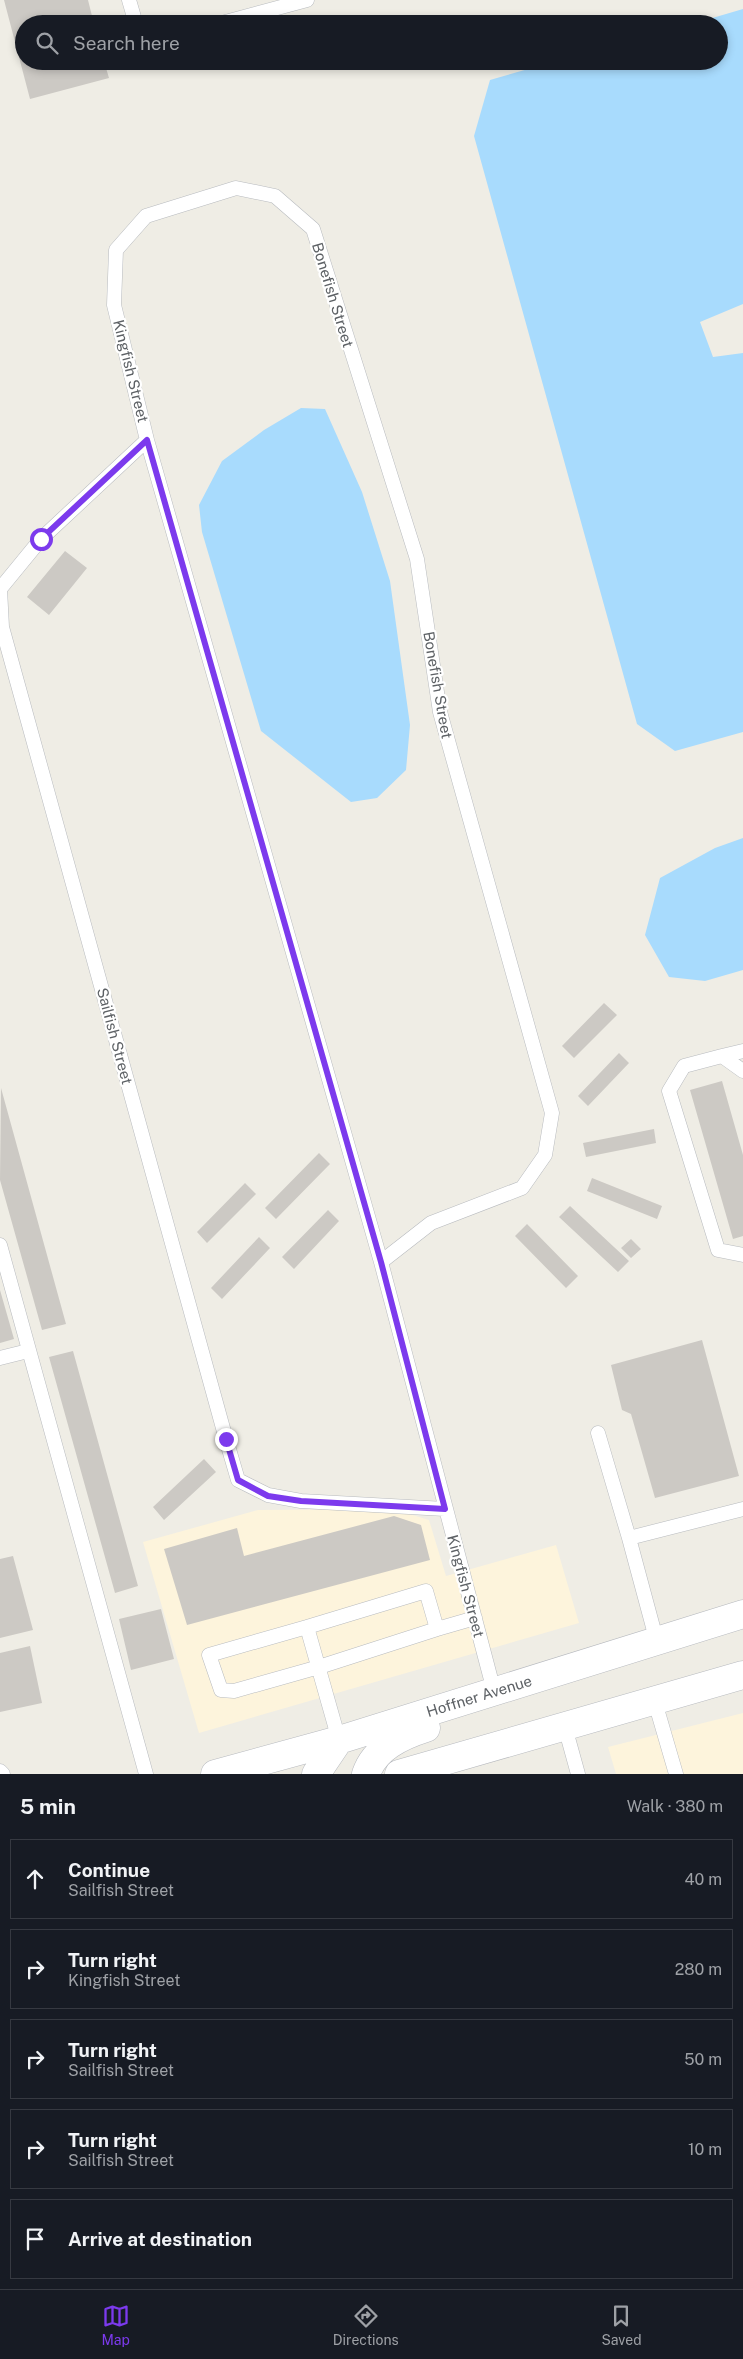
<!DOCTYPE html>
<html lang="en">
<head>
<meta charset="utf-8">
<style>
  :root { --surface:#171b24; --page:#20242c; --text:#f1f3f6; --muted:#9ea1a6; --line:#363941; --accent:#7c3aed }
  body { margin:0; font-family:"Public Sans",sans-serif; background:var(--page); color:var(--text) }
  .stop { position:absolute; width:15px; height:15px; margin:-11px; border:4px solid #7c3aed; border-radius:50%; background:#fff }
  .stop.end { background:#7c3aed; border-color:#fff; box-shadow:0 1px 5px #0008 }
  .list { margin:0; padding:0; list-style:none }
  h2 { display:flex; justify-content:space-between; align-items:center; height:65px; margin:0; padding:0 20px; font-size:21px }
  h2 small { font-size:16px; font-weight:400; color:var(--muted) }
  .list li { display:grid; grid-template-columns:32px 1fr auto; gap:15px; align-items:center; box-sizing:border-box; height:80px; margin:0 10px 10px; padding:0 10px; border:1px solid var(--line); border-radius:0px }
  .list b { display:block; font-size:19px; white-space:nowrap }
  .list p { margin:0; font-size:16px; white-space:nowrap; color:var(--muted) }
  .list em { font-size:16px; font-style:normal; color:var(--muted) }
  .icon { flex:none; width:28px; height:28px; fill:none; stroke:currentColor; stroke-width:2; stroke-linecap:round; stroke-linejoin:round }
  .map { position:relative; flex:none; width:743px; height:1774px; overflow:hidden }
  .search { position:absolute; background:var(--surface); box-shadow:0 2px 8px #0003; left:15px; right:15px; top:15px; height:55px; display:flex; align-items:center; gap:12px; box-sizing:border-box; padding:0 18px; border-radius:28px; color:var(--muted); font-size:19px }
  .sheet { height:515px; background:var(--surface) }
  nav { display:flex; justify-content:space-around; align-items:center; box-sizing:border-box; height:70px; border-top:1px solid var(--line); background:var(--surface); font-size:14px; color:var(--muted) }
  nav a { display:grid; justify-items:center; gap:2px }
  nav .on { color:var(--accent) }
  .map>svg:first-child { display:block }
</style>
</head>
<body>
<div class="map">
<svg width="743" height="1774" viewBox="0 0 743 1774">
  <rect width="100%" height="100%" fill="#efede5"/>
  <path fill="#fdf4dc" d="M393,1509L429,1520L446,1576L556,1545L579,1623L199,1733L143,1542L258,1510Z
    M743,1713V1774H616L608,1747Z"/>
  <path fill="#a8dbfd" d="M743,9V304L700,322L713,357L743,353V732L675,751L637,724L474,136L490,80L556,61H719V24H692Z
    M301,408L325,409L362,492L390,581L410,725L406,770L377,798L351,802L261,731L202,532L199,505L222,461L264,430Z
    M743,838V970L705,981L669,977L645,935L660,878L715,848Z"/>
  <path fill="#ccc9c4" d="M4,0H88L94,24H24V61H104L109,78L30,99Z
    M65,551L87,568L49,615L27,597Z
    M604,1003L617,1015L574,1058L562,1046Z
    M619,1053L629,1063L588,1106L578,1096Z
    M722,1081L743,1155V1236L733,1239L690,1090Z
    M1,1088L66,1324L42,1330L0,1180Z
    M654,1129L656,1143L586,1157L583,1143Z
    M319,1153L330,1164L276,1219L265,1208Z
    M592,1178L662,1206L657,1219L587,1191Z
    M245,1183L256,1194L207,1243L197,1232Z
    M570,1206L629,1261L618,1272L559,1217Z
    M328,1210L339,1221L294,1269L282,1257Z
    M527,1224L578,1276L566,1288L515,1236Z
    M259,1237L270,1248L222,1299L211,1288Z
    M631,1239L641,1249L631,1258L621,1248Z
    M0,1290L14,1339L0,1343Z
    M702,1340L739,1476L655,1498L631,1414L622,1410L611,1365Z
    M73,1351L138,1586L115,1593L49,1357Z
    M204,1459L216,1472L164,1520L153,1507Z
    M394,1516L421,1525L430,1560L187,1625L164,1549L237,1528L244,1556Z
    M13,1556L33,1630L0,1638V1559Z
    M161,1609L174,1659L131,1670L119,1619Z
    M30,1646L42,1703L0,1712V1653Z"/>
  <g fill="none" stroke-linecap="round" stroke-linejoin="round">
    <g stroke="#b8bbbf" stroke-width="15">
      <path id="service" d="M129,0L136,24
        M218,24L307,0
        M147,440L41,539L0,589L2,627L226,1439L238,1480L268,1495L301,1501L445,1509
        M722,1056L743,1051
        M743,1071L722,1056L684,1066L669,1091L718,1250L743,1255
        M0,1245L146,1774
        M381,1262L431,1223L522,1188L545,1155L552,1113L440,712L417,559L313,229L275,196L236,188L146,216L116,250L114,305L147,440L381,1262L494,1691
        M0,1358L28,1351
        M598,1433L629,1538L657,1642
        M629,1538L743,1509
        M307,1627L209,1655L221,1690L234,1691L319,1667L437,1629
        M655,1702L676,1774
        M565,1727L578,1774
        M339,1740L307,1627L426,1591L437,1629L475,1618
        M0,1771L3,1774"/>
    </g>
    <g stroke="#b7babf" stroke-width="29">
      <path id="secondary" d="M215,1774L339,1740L743,1614
        M316,1774L339,1740
        M366,1774C375,1748 401,1736 426,1728
        M399,1774L743,1675"/>
    </g>
    <use href="#service" stroke="#fff" stroke-width="14"/>
    <use href="#secondary" stroke="#fff" stroke-width="28"/>
  </g>
  <g fill="none" stroke-linecap="round" stroke-linejoin="round">
    <path stroke="#7c3aed" stroke-width="6" d="M41,539L147,440L381,1262L445,1509L301,1501L268,1496L238,1480L226,1439"/>
  </g>
  <g text-anchor="middle" dominant-baseline="central" stroke-width="4.5" stroke-linejoin="round" paint-order="stroke">
    <g font-size="15" fill="#5d6165" stroke="#fff">
      <text transform="translate(333 295) rotate(73)">Bonefish Street</text>
      <text transform="translate(131 371) rotate(76)">Kingfish Street</text>
      <text transform="translate(438 685) rotate(80)">Bonefish Street</text>
      <text transform="translate(115 1036) rotate(75)">Sailfish Street</text>
      <text transform="translate(466 1586) rotate(75)">Kingfish Street</text>
      <text transform="translate(479 1696) rotate(-17)">Hoffner Avenue</text>
    </g>
  </g>
</svg>
<div class="stop" style="left:41px;top:539px"></div>
<div class="stop end" style="left:226px;top:1439px"></div>
<div class="search"><svg class="icon" aria-label="search" viewBox="0 0 24 24"><circle cx="10" cy="10" r="6"/><path d="M15 15l6 6"/></svg>Search here</div>
</div>
<section class="sheet">
<h2>5 min<small>Walk · 380 m</small></h2>
<ul class="list">
<li><svg class="icon" aria-label="ahead" viewBox="0 0 24 24"><path d="M12 20V5M6 11l6-6 6 6"/></svg><div><b>Continue</b><p>Sailfish Street</p></div><em>40 m</em></li>
<li><svg class="icon" aria-label="right" viewBox="0 0 24 24"><path d="M7 20v-9h11M14 6l5 5-5 5"/></svg><div><b>Turn right</b><p>Kingfish Street</p></div><em>280 m</em></li>
<li><svg class="icon" aria-label="right" viewBox="0 0 24 24"><path d="M7 20v-9h11M14 6l5 5-5 5"/></svg><div><b>Turn right</b><p>Sailfish Street</p></div><em>50 m</em></li>
<li><svg class="icon" aria-label="right" viewBox="0 0 24 24"><path d="M7 20v-9h11M14 6l5 5-5 5"/></svg><div><b>Turn right</b><p>Sailfish Street</p></div><em>10 m</em></li>
<li><svg class="icon" aria-label="arrive" viewBox="0 0 24 24"><path d="M6 21V4h12l-3 4 3 4H6"/></svg><div><b>Arrive at destination</b></div></li>
</ul>
</section>
<nav>
<a class="on"><svg class="icon" aria-label="map" viewBox="0 0 24 24"><path d="M3 6l6-2 6 2 6-2v14l-6 2-6-2-6 2zM9 4v14M15 6v14"/></svg>Map</a>
<a><svg class="icon" aria-label="directions" viewBox="0 0 24 24"><path d="M12 3l9 9-9 9-9-9zM9 14v-3h6M13 9l2 2-2 2"/></svg>Directions</a>
<a><svg class="icon" aria-label="saved" viewBox="0 0 24 24"><path d="M7 4h10v16l-5-4-5 4z"/></svg>Saved</a>
</nav>
</body>
</html>
